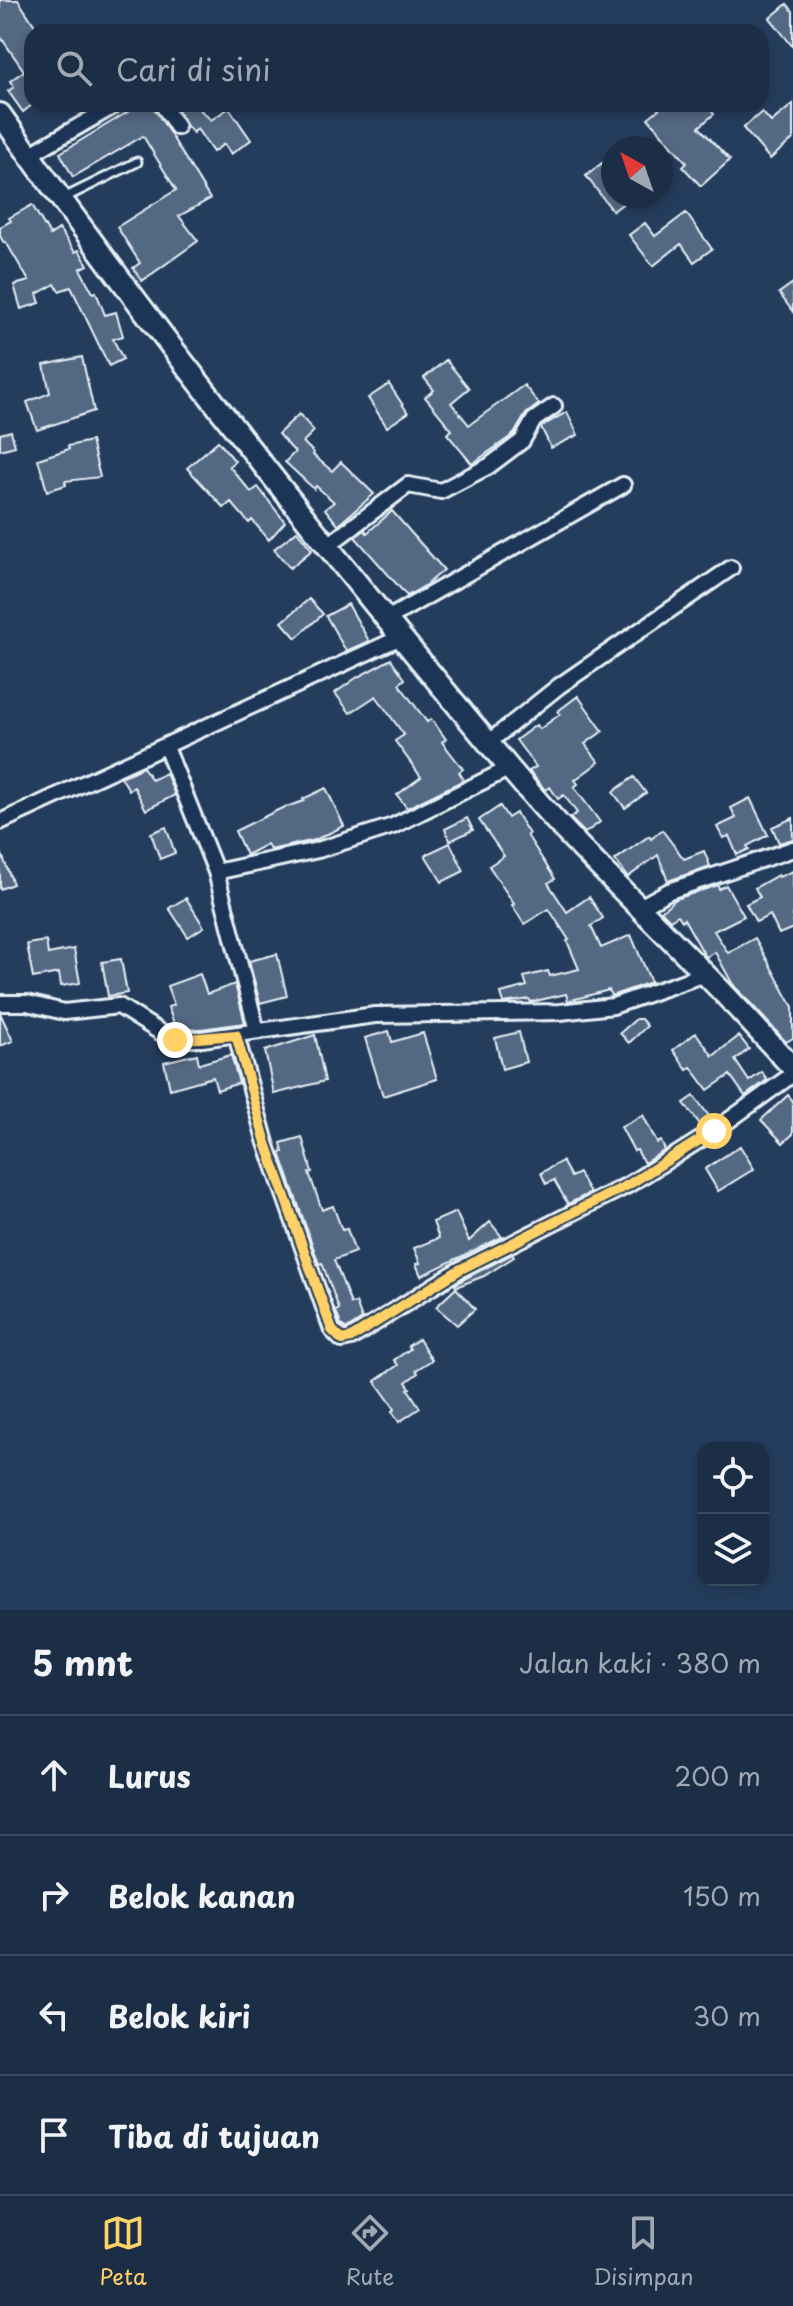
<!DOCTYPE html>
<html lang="id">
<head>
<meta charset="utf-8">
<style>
  :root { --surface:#1c2e46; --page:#293a51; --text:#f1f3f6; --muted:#a0a8b3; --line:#3a4a5f; --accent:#ffd166 }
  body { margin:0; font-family:"Playpen Sans",sans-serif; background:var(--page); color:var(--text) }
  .controls { position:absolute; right:24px; bottom:24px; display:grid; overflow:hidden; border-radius:16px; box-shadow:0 4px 12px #0003 }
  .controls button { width:72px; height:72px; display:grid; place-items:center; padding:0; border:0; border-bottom:2px solid var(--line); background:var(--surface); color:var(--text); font:40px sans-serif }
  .compass { position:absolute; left:601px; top:136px; width:72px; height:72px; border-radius:50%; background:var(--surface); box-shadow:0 4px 12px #0003; rotate:320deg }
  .stop { position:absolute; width:24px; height:24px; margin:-18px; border:6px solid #ffd166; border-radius:50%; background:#fff }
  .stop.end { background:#ffd166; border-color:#fff; box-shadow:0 2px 8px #0008 }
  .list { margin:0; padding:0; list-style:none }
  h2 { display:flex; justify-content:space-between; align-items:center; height:104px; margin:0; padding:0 32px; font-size:34px }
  h2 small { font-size:26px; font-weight:400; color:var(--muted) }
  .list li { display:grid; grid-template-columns:52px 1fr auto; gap:24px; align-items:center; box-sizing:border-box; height:120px; padding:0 32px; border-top:2px solid var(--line) }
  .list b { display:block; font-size:30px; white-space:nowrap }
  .list em { font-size:26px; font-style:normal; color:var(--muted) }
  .icon { flex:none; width:44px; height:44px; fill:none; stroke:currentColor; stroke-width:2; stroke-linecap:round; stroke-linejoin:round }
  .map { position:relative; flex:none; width:793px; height:1610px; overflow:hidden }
  .search { position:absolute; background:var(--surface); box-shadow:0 4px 12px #0003; left:24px; right:24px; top:24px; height:88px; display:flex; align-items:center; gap:20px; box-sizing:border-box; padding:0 28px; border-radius:24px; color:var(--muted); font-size:30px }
  .sheet { height:584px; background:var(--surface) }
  nav { display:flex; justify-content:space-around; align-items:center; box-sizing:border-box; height:112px; border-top:2px solid var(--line); background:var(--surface); font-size:22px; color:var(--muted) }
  nav a { display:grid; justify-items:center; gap:4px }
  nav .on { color:var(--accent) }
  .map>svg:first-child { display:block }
</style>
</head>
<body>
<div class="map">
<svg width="793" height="1610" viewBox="0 0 793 1610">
  <rect width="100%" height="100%" fill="#253d5d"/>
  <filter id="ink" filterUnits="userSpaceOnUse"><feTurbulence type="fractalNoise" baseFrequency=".0125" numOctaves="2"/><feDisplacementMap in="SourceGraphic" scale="16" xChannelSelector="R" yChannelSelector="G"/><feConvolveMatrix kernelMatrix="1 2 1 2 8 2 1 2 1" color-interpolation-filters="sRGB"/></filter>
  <g filter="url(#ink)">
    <path fill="#536782" stroke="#e8f1f8" stroke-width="2" d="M0,0H18L39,32H32V105L23,112L8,91L14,87L10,81L24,71L0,36Z
      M787,4L793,11V47L770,18Z
      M141,104H152L210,199L179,216L198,241L142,281L133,268L140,263L117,227L176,190L143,136L73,177L60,153Z
      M174,104H194L211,120L229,108L251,140L231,154L224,144L213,152L197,129L193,133L187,126Z
      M665,104H706L714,114L699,127L730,160L701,186L683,167L687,163L648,118Z
      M793,104V139L770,159L743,128L762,112L771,122Z
      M602,163L613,177V196H633L613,211L586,176Z
      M32,205L50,235L59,229L75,252L79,250L88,265L80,269L93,293L96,292L105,315L116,312L123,336L113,339L123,359L109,366L71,287L59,291L55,284L37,294L40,303L21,309L14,285L29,281L6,242L4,243L0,236V227L11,221L9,218Z
      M686,213L712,249L694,262L681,244L653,266L629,235L645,223L655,236Z
      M793,283V312L779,293Z
      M82,357L94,411L37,430L27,402L50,393L44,365Z
      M446,360L469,388L451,403L469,425L524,385L539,404L526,414L514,434L472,464L447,434L452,430L425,397L434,390L424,378Z
      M389,384L408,413L387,427L368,398Z
      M567,412L578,435L551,448L541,427Z
      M299,414L314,431L303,442L314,453L313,455L332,471L341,462L374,494L338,525L325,509L334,502L316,486L314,489L285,462L295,452L278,434Z
      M11,431L15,446L0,450V434Z
      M91,441L100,477L65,481L66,485L47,491L38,459L69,449L68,446Z
      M218,441L235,461L229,466L251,492L258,487L285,522L269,540L252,520L249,523L231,502L224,508L187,468Z
      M392,511L444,570L426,585L407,596L355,537L365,530L367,533Z
      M297,531L312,550L290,568L274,549Z
      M309,599L323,614L296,638L282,622Z
      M348,604L369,641L346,651L326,616Z
      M391,659L405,679L399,684L427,722L431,719L446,739L442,742L463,769L459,772L464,780L407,808L397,795L421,777L395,741L404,735L376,696L350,713L335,693L356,678Z
      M578,696L603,731L585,744L599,762L575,780L578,784L574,787L600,822L585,833L570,818L577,813L564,795L558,799L550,787L545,790L529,771L536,767L516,740L536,725L540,729L560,714L558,711Z
      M143,767L152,780L166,773L175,795L146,810L134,787L129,790L121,777Z
      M634,777L646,793L625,808L613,792Z
      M326,788L344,826L315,840L270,850L267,844L246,855L235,831L280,809L304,801L303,799Z
      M750,798L768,835L747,846L749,849L737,855L729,836L723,838L717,827L736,818L731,808Z
      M500,806L508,818L516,813L529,834L527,835L555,879L548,883L567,912L589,897L603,918L591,926L601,948L631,935L651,982L611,996L609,990L568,1001L566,994L531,1002L529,999L504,1003L501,993L527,986L524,977L548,971L550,976L579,969L567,941L569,940L549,909L524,924L512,905L514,904L489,866L504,856L479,820Z
      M467,818L473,830L450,841L445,829Z
      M793,818V839L779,843L772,827Z
      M166,827L175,853L160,859L151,833Z
      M662,830L684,859L704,851L710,866L668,881L658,855L628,877L615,860L649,836L651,839Z
      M450,843L464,871L442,882L425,855Z
      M1,852L13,884L0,889V853Z
      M793,871V928L779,934L770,915L756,922L746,904L760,897L755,888L778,875L779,877Z
      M718,885L719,889L726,885L744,916L714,931L728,953L755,938L793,1007V1038L786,1042L732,983L715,952L706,957L704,954L684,919L682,921L678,915L670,920L661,911L676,899Z
      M186,898L204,927L188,937L169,908Z
      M46,941L48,954L74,949L80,983L61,986L59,973L33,978L27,944Z
      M277,954L287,996L260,1003L249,961Z
      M121,959L127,993L108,996L102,962Z
      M200,974L207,994L235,984L245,1023L201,1029H176L168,1007L174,1005L167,986Z
      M0,1013L13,1041L0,1046Z
      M636,1019H641L647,1026L629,1043L620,1033Z
      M389,1031L392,1042L423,1033L437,1079L383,1096L365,1038Z
      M519,1032L526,1062L502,1069L495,1038Z
      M696,1033L713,1056L739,1036L749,1049L735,1060L749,1081L762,1072L767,1080L745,1096L730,1075L708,1090L691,1067L687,1070L673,1050Z
      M315,1035L325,1081L274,1094L265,1051Z
      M197,1054L199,1064L231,1055L239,1083L217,1090L213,1077L170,1089L164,1062Z
      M788,1095L793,1101V1134L783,1143L761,1120Z
      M694,1096L712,1120L702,1127L684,1103Z
      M643,1115L657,1143L661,1141L665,1150L644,1163L637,1150L634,1151L621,1127Z
      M302,1137L312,1172L309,1173L322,1210L333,1206L342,1230L347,1229L355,1252L334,1260L351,1304L356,1303L362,1319L347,1329L341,1325L336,1311L339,1309L322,1263L319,1264L280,1153L283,1152L281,1143Z
      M740,1146L754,1169L718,1191L705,1169Z
      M562,1161L571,1177L579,1173L590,1193L568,1204L554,1180L546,1184L541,1173Z
      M456,1212L469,1241L490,1222L502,1237L421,1276L416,1264L420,1263L414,1248L439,1238L433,1222Z
      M512,1254L514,1257L484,1276L456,1287L455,1285L464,1279Z
      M456,1288L475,1309L457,1325L436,1307Z
      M419,1339L432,1360L416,1370L418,1373L406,1382L410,1388L408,1389L420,1408L399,1422L392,1411L395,1409L375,1381L398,1365L394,1360L410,1349L408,1346Z"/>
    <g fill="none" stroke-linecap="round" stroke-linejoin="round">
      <g stroke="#e8f1f8" stroke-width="13">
        <path id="lane" d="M64,198L137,162"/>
      </g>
      <g stroke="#e8f1f8" stroke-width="20">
        <path id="street" d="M162,104L177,127
          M29,155L117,104
          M327,546L408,485L441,491L489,466L522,441L534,420L554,406
          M387,619L623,485
          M489,742L559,686L731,568
          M166,747L216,872L257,1031
          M0,822L401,637
          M216,872L318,850L393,826L510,768
          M638,908L669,891L793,849
          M0,1003H27L64,1012L119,1006L171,1039H202L375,1015L560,1012L613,1006L705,974
          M236,1035L266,1143L332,1330L342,1340L351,1338L459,1270L628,1185L714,1131L793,1074"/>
      </g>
      <g stroke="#e8f1f8" stroke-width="26">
        <path id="secondary" d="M0,114C160,340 332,556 510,769C570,841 638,905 703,972C734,1003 763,1036 793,1068"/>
      </g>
      <use href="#lane" stroke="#1d3557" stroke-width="7"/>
      <use href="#street" stroke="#1d3557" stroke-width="14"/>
      <use href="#secondary" stroke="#1d3557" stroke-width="20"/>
    </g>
  </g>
  <g fill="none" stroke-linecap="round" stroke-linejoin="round" filter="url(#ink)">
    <path stroke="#ffd166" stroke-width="10" d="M175,1040L236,1035L266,1143L332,1330L342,1340L351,1338L459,1270L628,1185L714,1131"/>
  </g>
</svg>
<div class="controls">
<button><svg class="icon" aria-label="locate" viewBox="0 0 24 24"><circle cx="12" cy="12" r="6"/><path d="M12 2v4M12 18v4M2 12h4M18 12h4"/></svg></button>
<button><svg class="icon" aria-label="layers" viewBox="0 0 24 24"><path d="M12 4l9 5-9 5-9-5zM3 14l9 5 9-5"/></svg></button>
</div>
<svg class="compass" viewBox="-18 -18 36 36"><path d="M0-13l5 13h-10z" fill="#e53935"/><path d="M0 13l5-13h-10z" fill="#a0a8b3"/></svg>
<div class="stop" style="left:714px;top:1131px"></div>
<div class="stop end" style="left:175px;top:1040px"></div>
<div class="search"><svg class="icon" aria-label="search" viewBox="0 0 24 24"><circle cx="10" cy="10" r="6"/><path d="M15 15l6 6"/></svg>Cari di sini</div>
</div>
<section class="sheet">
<h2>5 mnt<small>Jalan kaki · 380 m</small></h2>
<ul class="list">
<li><svg class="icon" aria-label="ahead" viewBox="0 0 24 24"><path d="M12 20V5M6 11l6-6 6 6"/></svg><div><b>Lurus</b></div><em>200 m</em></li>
<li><svg class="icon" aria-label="right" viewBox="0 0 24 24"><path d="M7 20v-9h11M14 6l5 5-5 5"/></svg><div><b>Belok kanan</b></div><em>150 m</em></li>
<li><svg class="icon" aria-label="left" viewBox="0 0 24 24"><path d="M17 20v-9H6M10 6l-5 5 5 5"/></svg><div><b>Belok kiri</b></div><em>30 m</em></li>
<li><svg class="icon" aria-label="arrive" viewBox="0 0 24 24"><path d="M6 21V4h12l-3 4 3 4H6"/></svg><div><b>Tiba di tujuan</b></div></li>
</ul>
</section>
<nav>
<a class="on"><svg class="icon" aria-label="map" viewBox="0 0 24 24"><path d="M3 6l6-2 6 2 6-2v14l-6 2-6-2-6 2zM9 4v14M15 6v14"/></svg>Peta</a>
<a><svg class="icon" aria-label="directions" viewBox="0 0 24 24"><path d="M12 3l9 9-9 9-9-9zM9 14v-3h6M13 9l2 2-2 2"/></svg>Rute</a>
<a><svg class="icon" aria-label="saved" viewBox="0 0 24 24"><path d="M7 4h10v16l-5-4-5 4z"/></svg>Disimpan</a>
</nav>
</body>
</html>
